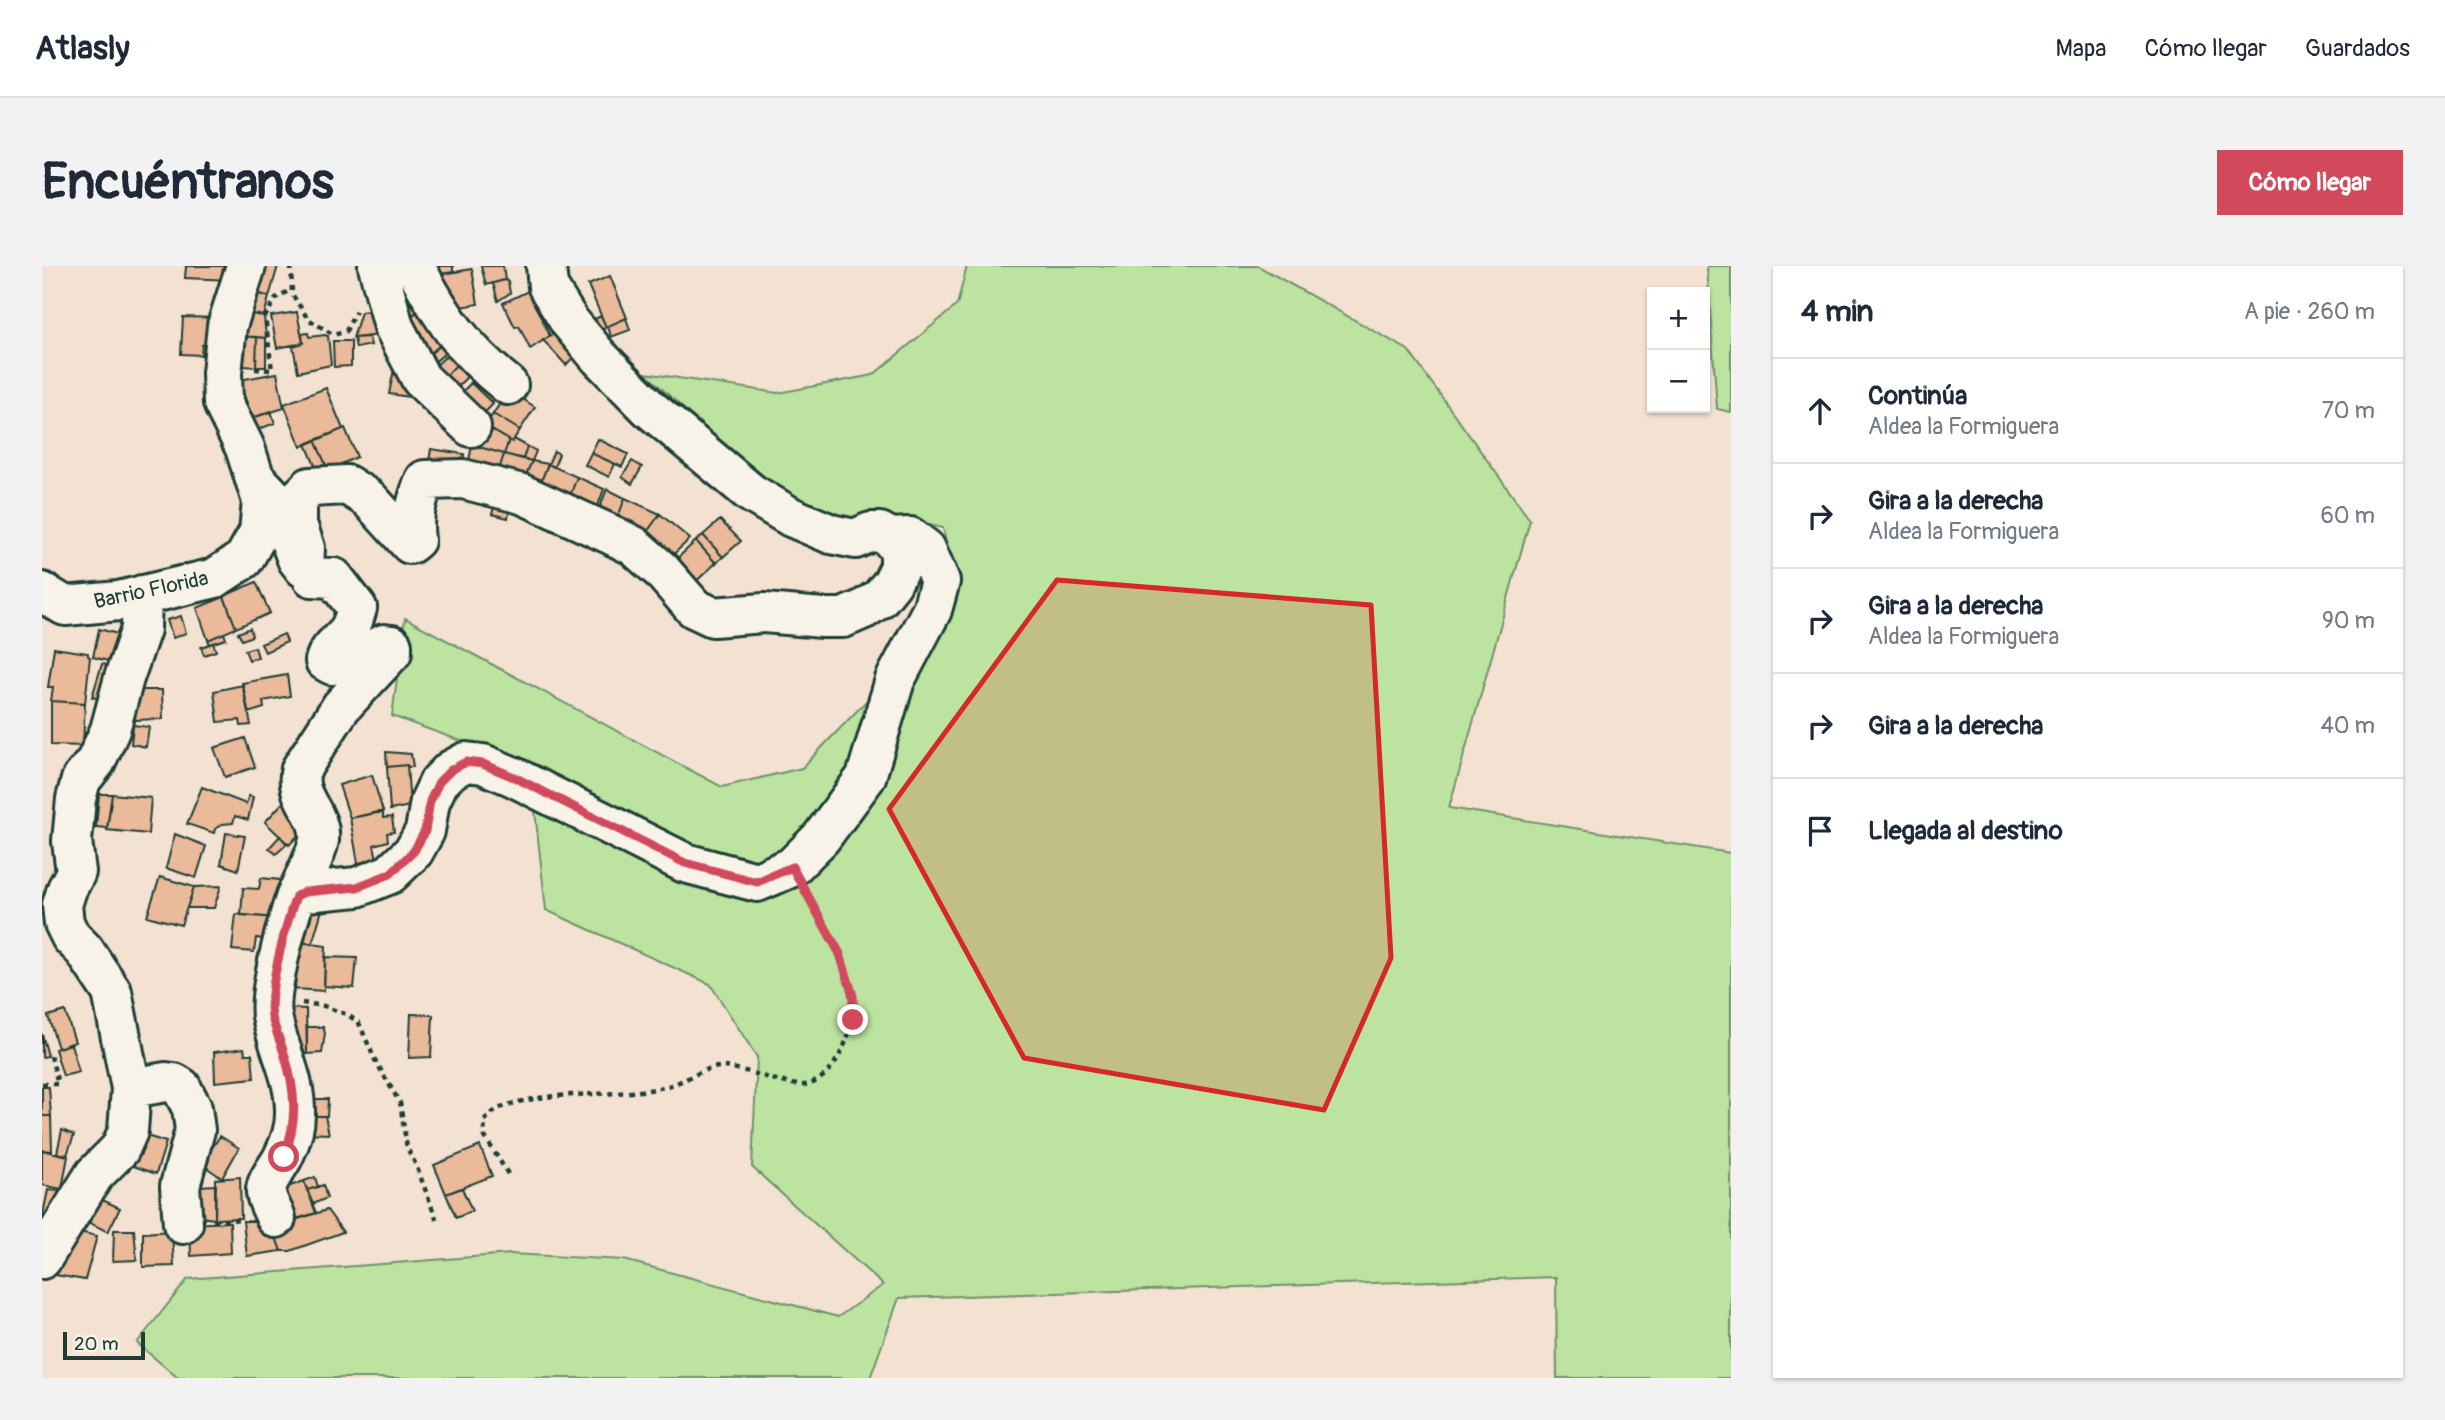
<!DOCTYPE html>
<html lang="es">
<head>
<meta charset="utf-8">
<style>
  :root { --surface:#fff; --page:#f2f2f3; --text:#1f2937; --muted:#747a83; --line:#e0e1e3; --accent:#d1495b }
  body { margin:0; font-family:Pangolin,sans-serif; background:var(--page); color:var(--text) }
  .controls { position:absolute; right:21px; top:21px; display:grid; overflow:hidden; border-radius:0px; box-shadow:0 2px 5px #0004 }
  .controls button { width:63px; height:63px; display:grid; place-items:center; padding:0; border:0; border-bottom:2px solid var(--line); background:var(--surface); color:var(--text); font:35px sans-serif }
  .scale { position:absolute; left:21px; bottom:18px; width:82px; box-sizing:border-box; padding-left:7px; border:4px solid #1f3d34; border-top:0; font-size:19px; line-height:24px; white-space:nowrap; color:#1f3d34; -webkit-text-stroke:5px #f7f3e8; paint-order:stroke }
  .stop { position:absolute; width:21px; height:21px; margin:-16px; border:5px solid #d1495b; border-radius:50%; background:#fff }
  .stop.end { background:#d1495b; border-color:#fff; box-shadow:0 2px 7px #0008 }
  .list { margin:0; padding:0; list-style:none }
  h2 { display:flex; justify-content:space-between; align-items:center; height:91px; margin:0; padding:0 28px; font-size:30px }
  h2 small { font-size:23px; font-weight:400; color:var(--muted) }
  .list li { display:grid; grid-template-columns:46px 1fr auto; gap:21px; align-items:center; box-sizing:border-box; height:105px; padding:0 28px; border-top:2px solid var(--line) }
  .list b { display:block; font-size:26px; white-space:nowrap }
  .list p { margin:0; font-size:23px; white-space:nowrap; color:var(--muted) }
  .list em { font-size:23px; font-style:normal; color:var(--muted) }
  .icon { flex:none; width:38px; height:38px; fill:none; stroke:currentColor; stroke-width:2; stroke-linecap:round; stroke-linejoin:round }
  .map { position:relative; flex:none; width:1689px; height:1112px; overflow:hidden; border-radius:0px }
  header { display:flex; align-items:center; gap:42px; box-sizing:border-box; height:98px; padding:0 35px; background:var(--surface); border-bottom:2px solid var(--line) }
  header strong { font-size:33px }
  nav { display:flex; gap:38px; margin-inline-start:auto; font-size:24px }
  .intro { display:flex; align-items:center; justify-content:space-between; box-sizing:border-box; height:168px; padding:0 42px }
  h1 { margin:0; font-size:49px }
  .button { padding:18px 32px; border-radius:0px; background:var(--accent); color:#fff; font-size:24px; font-weight:700 }
  main { display:flex; gap:42px; padding:0 42px }
  aside { flex:1; background:var(--surface); border-radius:0px; box-shadow:0 2px 5px #0004 }
  .map>svg:first-child { display:block }
</style>
</head>
<body>
<header>
<strong>Atlasly</strong>
<nav><a>Mapa</a><a>Cómo llegar</a><a>Guardados</a></nav>
</header>
<div class="intro"><h1>Encuéntranos</h1><a class="button">Cómo llegar</a></div>
<main>
<div class="map">
<svg width="1689" height="1112" viewBox="0 0 1689 1112">
  <rect width="100%" height="100%" fill="#f3e2d1"/>
  <filter id="ink" filterUnits="userSpaceOnUse"><feTurbulence type="fractalNoise" baseFrequency=".0143" numOctaves="2"/><feDisplacementMap in="SourceGraphic" scale="14" xChannelSelector="R" yChannelSelector="G"/><feConvolveMatrix kernelMatrix="1 2 1 2 8 2 1 2 1" color-interpolation-filters="sRGB"/></filter>
  <g filter="url(#ink)">
    <path fill="#bce4a0" stroke="#6e906a" stroke-width="2" d="M925,0H1216L1366,84L1488,254L1407,542L1689,587V1112H1515L1514,1011L857,1032L828,1112H136L95,1077L146,1013L469,988L582,994L796,1051L841,1019L710,901L715,791L668,718L504,644L488,500L350,450L363,352L680,521L760,502L857,401L915,321L901,262L840,248L811,254L775,247L715,211L603,107L736,127L831,109L915,39Z
      M1665,0H1689V146L1675,143Z"/>
    <path fill="#eaba9a" stroke="#1f3d34" stroke-width="2" d="M144,0H187L189,14L143,12Z
      M213,0H236L227,31L205,23Z
      M384,0H411V6L386,10Z
      M439,0H461L463,14L444,19Z
      M430,3L436,38L403,44L396,9Z
      M568,10L585,52L564,61L546,19Z
      M462,14L466,15L468,27L456,35L451,17Z
      M205,23L227,31L222,50L199,46Z
      M372,25L387,38L359,57L350,31Z
      M486,25L508,70L488,83L477,60L473,61L461,37Z
      M496,32L513,67L508,70L491,35Z
      M382,41L404,74L384,91L359,57Z
      M335,44L349,68L311,72L319,46Z
      M199,46L222,50L224,72L195,70Z
      M255,46L261,77L235,82L229,50Z
      M559,50L564,61L557,65L550,54Z
      M141,51L175,52L173,79H160L159,89L139,88Z
      M584,52L588,64L569,71L566,60Z
      M517,65L536,86L524,99L501,74Z
      M266,67L267,71L283,69L286,70L289,99L256,106L251,80L261,77L260,68Z
      M190,70L215,71L214,101L189,99Z
      M215,71L224,72V101H214Z
      M327,71L329,79L314,82L312,72Z
      M409,71L414,78L390,98L384,91Z
      M291,75H309V100L292,101Z
      M404,90L414,99L402,112L392,101Z
      M414,99L425,111L413,123L402,112Z
      M352,103L370,120L368,131L347,128Z
      M436,105L459,126L449,136L429,117L432,116L428,112Z
      M235,107L242,142L210,152L197,114Z
      M429,117L451,138L433,157L410,136Z
      M284,122L301,163L259,181L242,138Z
      M467,124L493,141L478,164L451,148Z
      M229,145L233,157L215,164L210,152Z
      M451,148L478,164L470,176L443,160Z
      M443,160L467,174L462,188L430,179Z
      M303,162L315,191L286,204L273,174Z
      M472,173L485,180L481,193L462,188L467,174L470,176Z
      M556,173L586,188L580,201L549,187Z
      M273,174L284,199L274,202L264,178Z
      M430,179L462,188L454,214L424,210Z
      M485,180L494,185L490,195L481,193Z
      M389,183L422,188L420,207L386,202Z
      M512,185L517,188L512,201L506,198Z
      M549,187L573,198L567,211L543,199Z
      M462,188L490,195L479,220L454,214Z
      M490,195L506,198L495,225L479,220Z
      M590,195L600,201L590,218L580,211Z
      M506,198L535,211L525,238L495,225Z
      M535,211L562,223L552,250L525,238Z
      M565,223L583,232L573,259L554,251Z
      M456,228L470,232L466,252L450,248Z
      M583,232L618,248L600,273L573,259Z
      M618,248L648,273L625,294L600,273Z
      M678,254L699,275L681,291L661,269Z
      M661,269L681,291L674,297L654,275Z
      M654,275L674,297L649,320L629,298Z
      M214,316L228,347L194,362L182,330Z
      M182,331L194,362L166,374L155,342Z
      M139,350L144,367L131,372L125,354Z
      M208,362L210,370L200,374L196,367Z
      M57,363L87,371L81,399L51,391Z
      M182,367L184,373L168,378L166,374Z
      M242,368L245,376L223,386L219,378Z
      M171,377L174,385L162,389L159,381Z
      M213,381L216,391L207,394L203,384Z
      M12,382L46,387V390L48,391L43,437L9,435L11,421H6Z
      M60,398L78,402L68,435L50,431Z
      M245,409L248,430L221,435L222,442L206,447L200,417Z
      M201,419L209,459L199,460L198,454L176,456L172,425Z
      M89,424H120L121,453L90,454Z
      M9,435L43,437L41,480L9,479Z
      M91,459L107,461L104,481L89,478Z
      M203,472L213,501L183,511L172,482Z
      M344,486L369,488L371,501H366L365,499L345,501Z
      M365,499L368,540L348,544L345,501Z
      M330,509L341,546L308,552L297,519Z
      M160,521L204,538L207,530L211,531L206,554L193,550L191,557L180,558L173,563L172,567L145,558Z
      M57,528H70L65,562L54,561Z
      M70,528L109,532L106,568L65,564Z
      M246,531L270,555L247,579L223,556Z
      M341,545V552L350,551L352,566L345,567L346,575L332,579L335,593L316,597L308,552Z
      M184,567L203,570L196,604L179,598Z
      M133,568L164,580L154,612L124,602Z
      M238,570L245,578L234,588L227,582Z
      M118,611L152,621L139,659L105,650Z
      M219,612L238,614L232,652L199,649L201,622L217,623Z
      M179,620L172,642H145L152,621Z
      M260,640L280,644L270,678L252,675Z
      M194,648L232,652L235,675L214,672L212,686L190,684Z
      M247,674L284,680L282,725L253,723L255,693Z
      M283,691L315,692L312,722L282,720Z
      M241,742L264,743L265,788L253,792Z
      M23,745L33,776L16,782L6,750Z
      M369,748L391,749L389,791L367,792Z
      M265,761H281L283,767L280,787L265,788Z
      M0,768L6,790L0,791Z
      M29,778L37,806L21,810L13,783Z
      M202,782L203,788H210L212,812L173,816L172,786Z
      M0,821H7L9,850H0Z
      M267,833H286L285,850H265Z
      M0,850H9L10,885L0,884Z
      M263,850H283L287,868L264,867Z
      M20,864L32,869L25,889L15,887Z
      M98,868L124,876L114,908L88,899Z
      M178,870L197,882L180,912L164,901L167,894L164,891Z
      M438,880L450,910L404,928L392,899Z
      M0,884L26,890L20,923L0,919Z
      M198,911L199,952L173,953V913Z
      M273,911L276,921L265,924L262,915Z
      M262,915L274,947L241,957L229,927Z
      M174,919L173,953L158,951L157,920Z
      M281,919L285,932L271,938L265,924Z
      M420,922L430,945L414,952L404,928Z
      M17,923L33,928L17,957L2,949L0,953L6,924L16,925Z
      M45,927L78,942L66,966L40,953Z
      M285,944L301,966L248,985H239L230,961Z
      M201,955H215L230,961L239,985L205,990Z
      M188,956L189,987L149,990L148,958Z
      M24,963L55,970L43,1014L13,1009Z
      M72,964H92L95,994L71,995Z
      M130,965L132,1000L101,1001V967Z"/>
    <g fill="none" stroke-linecap="round" stroke-linejoin="round">
      <g stroke="#1f3d34" stroke-width="44">
        <path id="minor" d="M336,0L352,61L379,113L429,161
          M373,0C399,51 421,83 466,119
          M212,211L232,232L255,293L262,302L263,282L255,258V234L268,221L305,219L327,233L368,278L373,274C370,251 374,235 383,214L421,213L480,228L570,269L592,280L619,304L652,342L671,351L722,347L781,352H801L822,343L838,332L850,317L858,301V284L848,272L838,266H829L813,273L789,268L749,251L709,227L607,142L557,91L527,55L506,21L504,0
          M0,326L23,340L77,335L173,312L202,293L217,266L220,235L203,182L181,137L180,107L185,60L204,0
          M254,630C260,617 275,587 277,574C280,546 251,533 259,503L299,441L350,386V379L342,378L315,393L290,399L283,395C286,382 299,375 307,364C311,357 313,349 315,342L292,312L270,311
          M89,822L124,816L132,817L139,821L150,842L153,864L138,920L141,958
          M234,952C231,945 225,935 224,927C223,914 237,901 242,889C248,877 253,862 253,848C254,812 236,784 230,750C226,725 245,656 254,630L263,626L315,621L348,608L372,585L383,565L388,535L397,516L409,504L424,496L441,498L472,511L643,597L715,616L750,601L779,572L824,511L853,414L890,344L898,315L884,283L868,271L848,272
          M0,993L52,909L78,883L86,865L89,822L70,726L42,684L29,671L22,657L20,639L25,623L34,606L30,575L34,533L39,514L54,495L68,464L82,412L99,363L100,329"/>
      </g>
      <path stroke="#1f3d34" stroke-width="4.5" stroke-dasharray="5 5" stroke-linecap="butt" d="M249,0L250,28L266,53L292,69L304,65L314,45
        M213,103L230,104L223,51L234,32L250,23
        M260,737L282,740L306,749L317,757L333,794L358,837L365,882L374,899L395,955
        M0,818H16L8,786
        M466,908L443,871L442,855C447,851 452,844 458,842C508,822 570,833 622,821C641,817 658,803 677,801C700,800 738,819 761,819C775,819 787,806 794,795C832,735 794,682 765,628
        M171,955L201,953"/>
      <use href="#minor" stroke="#f7f3e8" stroke-width="38"/>
    </g>
  </g>
  <g fill="none" stroke-linecap="round" stroke-linejoin="round" filter="url(#ink)">
    <path stroke="#d1495b" stroke-width="9" d="M242,891C256,854 254,825 242,787C238,775 233,763 230,751C225,726 245,655 254,630L263,626L315,621L348,608L372,585L383,565L388,535L397,516L409,504L424,496L441,498L472,511L643,597L715,616L750,601L798,688L811,730V754"/>
  </g>
  <path fill="#d62828" fill-opacity="0.2" stroke="#d62828" stroke-width="5" stroke-linejoin="round" d="M1015,314L1329,339L1349,692L1282,844L982,792L847,543Z"/>
  <g text-anchor="middle" dominant-baseline="central" stroke-width="6" stroke-linejoin="round" paint-order="stroke">
    <g font-size="21" fill="#1f3d34" stroke="#f7f3e8">
      <text transform="translate(109 324) rotate(-12)">Barrio Florida</text>
    </g>
  </g>
</svg>
<div class="controls">
<button>+</button>
<button>−</button>
</div>
<div class="scale">20 m</div>
<div class="stop" style="left:242px;top:891px"></div>
<div class="stop end" style="left:811px;top:754px"></div>
</div>
<aside>
<h2>4 min<small>A pie · 260 m</small></h2>
<ul class="list">
<li><svg class="icon" aria-label="ahead" viewBox="0 0 24 24"><path d="M12 20V5M6 11l6-6 6 6"/></svg><div><b>Continúa</b><p>Aldea la Formiguera</p></div><em>70 m</em></li>
<li><svg class="icon" aria-label="right" viewBox="0 0 24 24"><path d="M7 20v-9h11M14 6l5 5-5 5"/></svg><div><b>Gira a la derecha</b><p>Aldea la Formiguera</p></div><em>60 m</em></li>
<li><svg class="icon" aria-label="right" viewBox="0 0 24 24"><path d="M7 20v-9h11M14 6l5 5-5 5"/></svg><div><b>Gira a la derecha</b><p>Aldea la Formiguera</p></div><em>90 m</em></li>
<li><svg class="icon" aria-label="right" viewBox="0 0 24 24"><path d="M7 20v-9h11M14 6l5 5-5 5"/></svg><div><b>Gira a la derecha</b></div><em>40 m</em></li>
<li><svg class="icon" aria-label="arrive" viewBox="0 0 24 24"><path d="M6 21V4h12l-3 4 3 4H6"/></svg><div><b>Llegada al destino</b></div></li>
</ul>
</aside>
</main>
</body>
</html>
